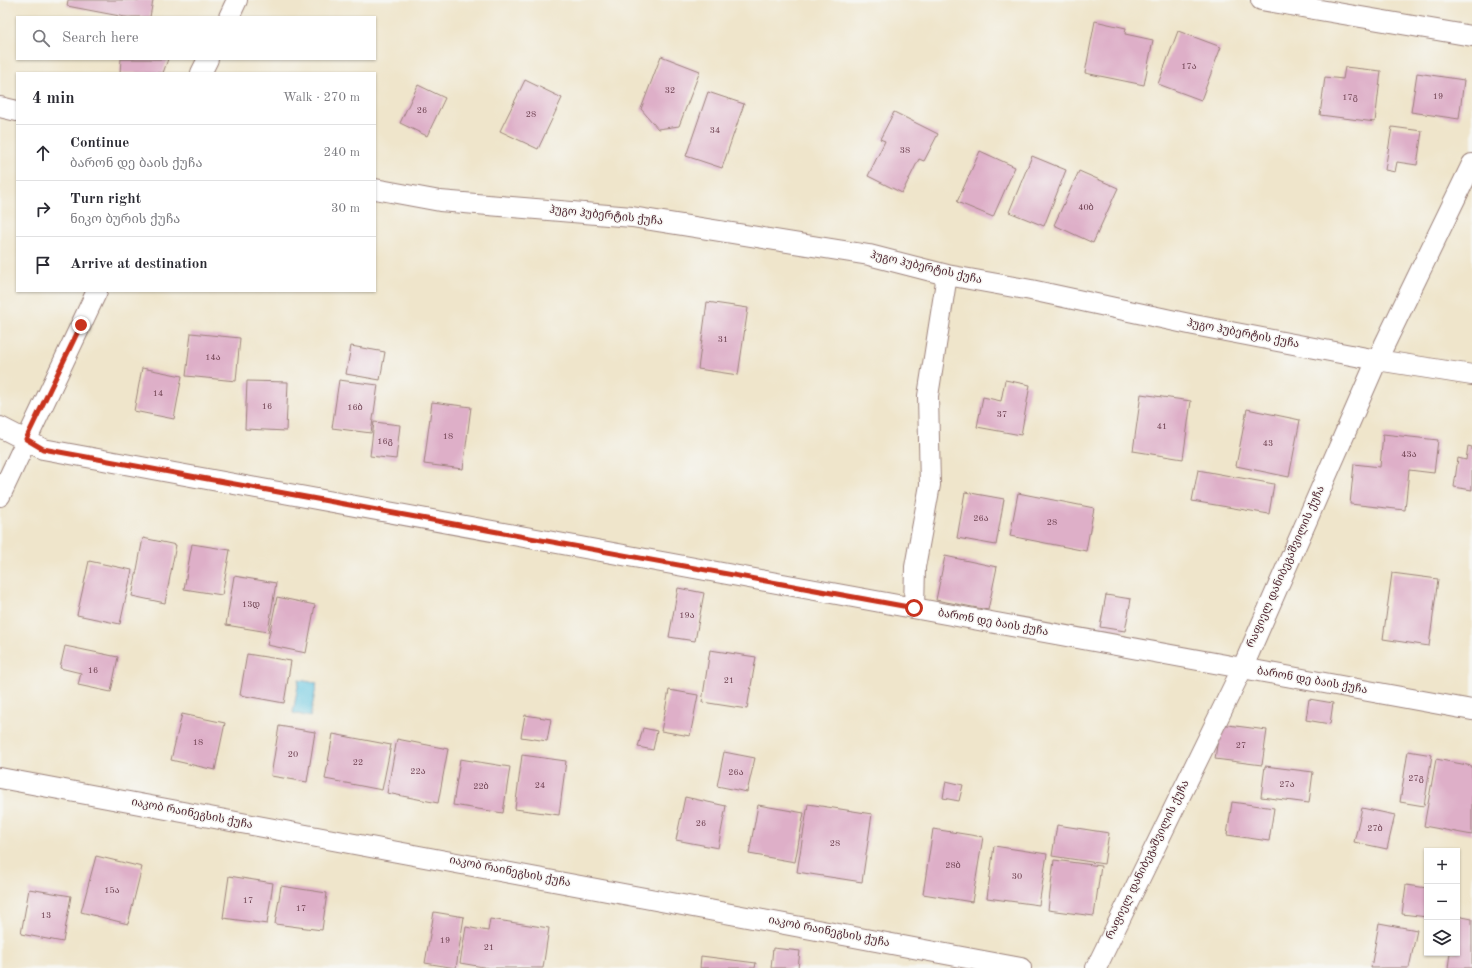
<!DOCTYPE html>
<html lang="en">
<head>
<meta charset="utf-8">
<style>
  :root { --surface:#fff; --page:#f2f2f3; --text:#2b2b33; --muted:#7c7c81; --line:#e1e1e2 }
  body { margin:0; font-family:"Old Standard TT","Noto Serif Georgian",serif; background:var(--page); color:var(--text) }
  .controls { position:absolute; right:12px; bottom:12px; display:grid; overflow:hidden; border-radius:0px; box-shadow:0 1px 3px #0004 }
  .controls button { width:36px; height:36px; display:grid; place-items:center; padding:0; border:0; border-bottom:1px solid var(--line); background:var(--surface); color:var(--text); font:20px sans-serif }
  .stop { position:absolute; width:12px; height:12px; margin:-9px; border:3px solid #c8321e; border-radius:50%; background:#fff }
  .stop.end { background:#c8321e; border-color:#fff; box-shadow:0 1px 4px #0008 }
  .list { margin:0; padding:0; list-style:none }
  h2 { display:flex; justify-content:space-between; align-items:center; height:52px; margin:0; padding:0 16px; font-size:17px }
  h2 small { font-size:13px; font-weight:400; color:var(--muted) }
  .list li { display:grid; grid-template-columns:26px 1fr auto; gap:12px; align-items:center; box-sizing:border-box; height:56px; padding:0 16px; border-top:1px solid var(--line) }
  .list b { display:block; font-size:15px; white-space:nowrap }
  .list p { margin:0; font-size:13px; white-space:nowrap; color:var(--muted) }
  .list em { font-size:13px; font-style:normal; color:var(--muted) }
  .icon { flex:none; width:22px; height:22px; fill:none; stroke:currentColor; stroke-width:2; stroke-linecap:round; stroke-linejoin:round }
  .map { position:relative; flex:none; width:1472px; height:968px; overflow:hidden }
  .search { position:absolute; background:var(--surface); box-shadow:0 1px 3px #0004; left:16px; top:16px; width:360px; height:44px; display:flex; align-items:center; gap:10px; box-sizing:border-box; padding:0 14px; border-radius:0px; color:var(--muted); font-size:15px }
  .panel { position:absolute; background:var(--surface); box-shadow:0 1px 3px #0004; left:16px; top:72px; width:360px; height:220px; border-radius:0px }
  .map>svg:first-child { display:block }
</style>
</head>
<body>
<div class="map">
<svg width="1472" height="968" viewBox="0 0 1472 968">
  <rect width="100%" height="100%" fill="#f6f6f2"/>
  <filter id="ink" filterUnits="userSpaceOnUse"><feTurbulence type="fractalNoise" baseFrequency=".025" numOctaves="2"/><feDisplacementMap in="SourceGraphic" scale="8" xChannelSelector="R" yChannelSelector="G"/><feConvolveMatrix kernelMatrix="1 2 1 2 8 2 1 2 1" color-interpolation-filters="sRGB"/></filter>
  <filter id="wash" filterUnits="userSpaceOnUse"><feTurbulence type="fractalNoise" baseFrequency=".012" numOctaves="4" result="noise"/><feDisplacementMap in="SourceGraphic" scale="16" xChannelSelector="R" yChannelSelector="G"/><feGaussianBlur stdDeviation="0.9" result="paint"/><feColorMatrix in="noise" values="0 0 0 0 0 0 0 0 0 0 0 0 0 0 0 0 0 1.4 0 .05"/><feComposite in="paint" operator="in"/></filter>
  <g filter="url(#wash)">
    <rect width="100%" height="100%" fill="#efe5cb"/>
    <path fill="#63c6e1" stroke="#567286" d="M299,680L317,683L310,717L293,713Z"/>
    <g id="blocks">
      <path fill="#deafc8" d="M68,0H153L150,17H125L67,6Z
        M1095,21L1126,28L1125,34L1153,40L1144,85L1085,73Z
        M1178,31L1221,47L1201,100L1158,84Z
        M661,56L700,71L679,126L658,129L641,109Z
        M121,59H168L163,73H120Z
        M1345,67L1381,71L1375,122L1320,115L1325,77L1343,79Z
        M1417,73L1464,80L1459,119L1411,112Z
        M525,80L562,98L538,149L500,131Z
        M418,85L445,98L427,136L400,123Z
        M708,92L744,104L722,168L686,156Z
        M894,112L938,134L924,161L919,159L902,193L868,176L885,141L880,139Z
        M1392,127L1422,131L1417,165L1397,162L1395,172L1385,170Z
        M980,151L1015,167L993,217L957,202Z
        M1032,156L1066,170L1044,226L1009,212Z
        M1079,171L1118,188L1093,243L1054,225Z
        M707,302L748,308L738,375L698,369Z
        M191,333L240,338L236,381L186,376Z
        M351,346L385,352L380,380L346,374Z
        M142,368L182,376L174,419L134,411Z
        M339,380L378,385L371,433L332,428Z
        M1005,380L1030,385L1021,435L977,427L983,397L1001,401Z
        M247,381L288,382L286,431L245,429Z
        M1141,394L1191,401L1183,459L1133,451Z
        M432,402L471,407L463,469L424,464Z
        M1247,409L1300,420L1289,477L1236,466Z
        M374,422L400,425L396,459L370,456Z
        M1383,434L1438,440L1434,473L1409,470L1405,510L1350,504L1354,464L1380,467Z
        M1468,446L1472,447V490L1454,487L1458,458L1466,460Z
        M1198,470L1274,484L1269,514L1192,501Z
        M965,492L1004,499L996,545L957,538Z
        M1018,493L1094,508L1086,551L1010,536Z
        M143,538L176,545L165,603L132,596Z
        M192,544L230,550L222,595L184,589Z
        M945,556L997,567L988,610L936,600Z
        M89,561L132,570L120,624L77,615Z
        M1392,573L1438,579L1429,646L1383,639Z
        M234,576L276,583L268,632L226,625Z
        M678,588L704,593L695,641L669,637Z
        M1106,595L1131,599L1125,631L1100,627Z
        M277,597L315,605L306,653L267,645Z
        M65,646L118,657L111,692L78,685L81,673L60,668Z
        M710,650L756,657L747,709L702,702Z
        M247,654L291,661L284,703L240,695Z
        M669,690L698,695L690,736L661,731Z
        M1309,699L1333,703L1330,724L1306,720Z
        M182,714L225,723L215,770L171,760Z
        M525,715L551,719L547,741L521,737Z
        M1220,724L1267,730L1262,765L1215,759Z
        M279,726L315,732L307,782L271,776Z
        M643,728L657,731L653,750L638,747Z
        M333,734L391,745L382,790L325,779Z
        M397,739L448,749L438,803L387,793Z
        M1408,751L1432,755L1424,806L1400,802Z
        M724,752L755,758L747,792L717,786Z
        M522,755L566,761L559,815L515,809Z
        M460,759L510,767L503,813L453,805Z
        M1436,759L1472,766V835L1424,826Z
        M1265,766L1313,772L1309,803L1261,797Z
        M946,781L963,785L959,801L943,798Z
        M685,797L726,806L718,848L676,840Z
        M1232,802L1274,808L1269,841L1227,835Z
        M808,804L872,814L862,882L797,872Z
        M758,805L804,813L795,862L749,854Z
        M1362,808L1395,815L1387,849L1354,842Z
        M1057,825L1109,833L1104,864L1052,856Z
        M933,829L983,837L972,902L923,894Z
        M994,846L1047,854L1039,905L987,898Z
        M96,856L142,867L128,924L81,912Z
        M1054,860L1101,866L1094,916L1048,910Z
        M229,876L273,883L267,924L223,918Z
        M1406,885L1427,888V917L1402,914Z
        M281,886L327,893L322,930L275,924Z
        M29,889L71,896L63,942L21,934Z
        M434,912L464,917L456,968L425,963Z
        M1457,916L1472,919V968H1448L1450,953H1457Z
        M490,919L549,928L543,968H489L460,963L466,927L488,931Z
        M1379,923L1417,930L1409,968H1371Z
        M773,948L800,951L798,968H771Z
        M701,956L756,963L755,968H700Z"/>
    </g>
  </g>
  <g filter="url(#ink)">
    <use href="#blocks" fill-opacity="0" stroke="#9c827b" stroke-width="1"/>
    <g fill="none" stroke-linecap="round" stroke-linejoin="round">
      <g stroke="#9c827b" stroke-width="22">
        <path id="minor" d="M1261,0L1472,36
          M229,17L237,0
          M201,73L208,59
          M0,107L17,111
          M375,189L440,201L632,217L869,255L947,275L1031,290L1194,325L1377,360L1472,375
          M0,427L43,449L1472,710
          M0,496L97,291
          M914,608L915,567L930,485L928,396L947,275
          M0,778L1021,968
          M1096,968L1242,669L1377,360L1472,164"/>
      </g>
      <use href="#minor" stroke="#fff" stroke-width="20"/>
    </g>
  </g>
  <g fill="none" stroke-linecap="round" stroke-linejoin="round" filter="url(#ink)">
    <path stroke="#c8321e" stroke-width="5" d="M81,325L26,439L43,449L914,608"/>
  </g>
  <g text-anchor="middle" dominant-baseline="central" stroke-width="3" stroke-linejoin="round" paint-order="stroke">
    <g font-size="9" fill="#6f4352">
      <text x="1189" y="66">17ა</text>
      <text x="670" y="90">32</text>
      <text x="1438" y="96">19</text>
      <text x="1350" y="97">17გ</text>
      <text x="422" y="110">26</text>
      <text x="531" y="114">28</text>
      <text x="715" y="130">34</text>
      <text x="905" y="150">38</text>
      <text x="1086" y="207">40ბ</text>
      <text x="723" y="339">31</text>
      <text x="213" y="357">14ა</text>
      <text x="158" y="393">14</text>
      <text x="267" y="406">16</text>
      <text x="355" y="407">16ბ</text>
      <text x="1002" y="414">37</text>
      <text x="1162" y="426">41</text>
      <text x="448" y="436">18</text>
      <text x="385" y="441">16გ</text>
      <text x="1268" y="443">43</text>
      <text x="1409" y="454">43ა</text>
      <text x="981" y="518">26ა</text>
      <text x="1052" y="522">28</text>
      <text x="251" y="604">13დ</text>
      <text x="687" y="615">19ა</text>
      <text x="93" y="670">16</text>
      <text x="729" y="680">21</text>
      <text x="198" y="742">18</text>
      <text x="1241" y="745">27</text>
      <text x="293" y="754">20</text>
      <text x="358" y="762">22</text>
      <text x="418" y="771">22ა</text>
      <text x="736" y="772">26ა</text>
      <text x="1416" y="778">27გ</text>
      <text x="1287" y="784">27ა</text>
      <text x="540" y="785">24</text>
      <text x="481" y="786">22ბ</text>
      <text x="701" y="823">26</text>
      <text x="1375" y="828">27ბ</text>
      <text x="835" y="843">28</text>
      <text x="953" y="865">28ბ</text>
      <text x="1017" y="876">30</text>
      <text x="112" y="890">15ა</text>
      <text x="248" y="900">17</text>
      <text x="301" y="908">17</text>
      <text x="46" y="915">13</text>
      <text x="445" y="940">19</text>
      <text x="489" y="947">21</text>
    </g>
    <g font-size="11" fill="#4a1f2b" stroke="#f6f6f2">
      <text transform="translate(606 216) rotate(6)">ჰუგო ჰუბერტის ქუჩა</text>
      <text transform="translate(926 268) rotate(13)">ჰუგო ჰუბერტის ქუჩა</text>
      <text transform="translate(1243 334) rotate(11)">ჰუგო ჰუბერტის ქუჩა</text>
      <text transform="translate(1286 567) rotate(-66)">რაფიელ დანიბეგაშვილის ქუჩა</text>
      <text transform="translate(993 623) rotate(10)">ბარონ დე ბაის ქუჩა</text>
      <text transform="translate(1312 681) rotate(10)">ბარონ დე ბაის ქუჩა</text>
      <text transform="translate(192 814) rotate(11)">იაკობ რაინეგსის ქუჩა</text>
      <text transform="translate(1148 860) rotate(-64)">რაფიელ დანიბეგაშვილის ქუჩა</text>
      <text transform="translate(510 872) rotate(11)">იაკობ რაინეგსის ქუჩა</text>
      <text transform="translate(829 932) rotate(11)">იაკობ რაინეგსის ქუჩა</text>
    </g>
  </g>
</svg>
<div class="controls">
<button>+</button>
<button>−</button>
<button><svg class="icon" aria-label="layers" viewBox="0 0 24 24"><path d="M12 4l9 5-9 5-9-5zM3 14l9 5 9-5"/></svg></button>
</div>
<div class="stop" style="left:914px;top:608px"></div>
<div class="stop end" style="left:81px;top:325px"></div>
<div class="search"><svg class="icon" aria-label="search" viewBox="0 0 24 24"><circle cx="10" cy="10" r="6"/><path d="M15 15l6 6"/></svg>Search here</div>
<section class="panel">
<h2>4 min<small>Walk · 270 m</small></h2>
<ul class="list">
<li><svg class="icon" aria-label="ahead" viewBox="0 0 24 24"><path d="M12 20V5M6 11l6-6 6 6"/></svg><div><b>Continue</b><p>ბარონ დე ბაის ქუჩა</p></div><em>240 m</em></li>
<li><svg class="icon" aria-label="right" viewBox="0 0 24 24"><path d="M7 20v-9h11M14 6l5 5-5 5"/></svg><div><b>Turn right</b><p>ნიკო ბურის ქუჩა</p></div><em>30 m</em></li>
<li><svg class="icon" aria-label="arrive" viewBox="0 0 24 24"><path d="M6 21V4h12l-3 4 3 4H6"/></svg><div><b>Arrive at destination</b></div></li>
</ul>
</section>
</div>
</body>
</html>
